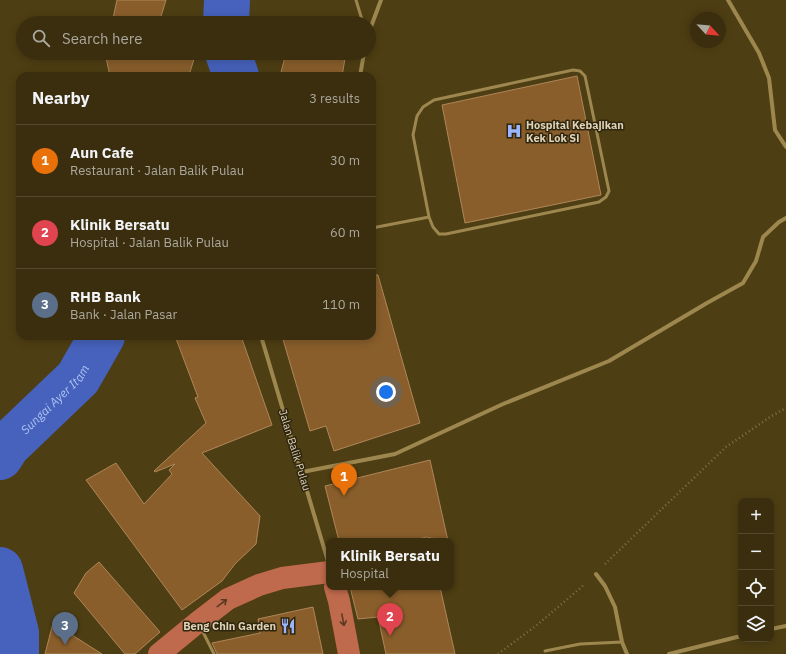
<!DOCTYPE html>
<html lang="en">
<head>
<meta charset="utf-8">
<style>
  :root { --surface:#3a2e0e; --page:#413617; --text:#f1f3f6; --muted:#aba89e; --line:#544a2e; --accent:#ea580c }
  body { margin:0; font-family:"IBM Plex Sans",sans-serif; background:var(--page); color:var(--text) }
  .controls { position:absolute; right:12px; bottom:12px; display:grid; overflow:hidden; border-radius:8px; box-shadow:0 2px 10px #0003 }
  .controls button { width:36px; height:36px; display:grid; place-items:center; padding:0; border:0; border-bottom:1px solid var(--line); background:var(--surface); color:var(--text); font:20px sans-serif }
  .compass { position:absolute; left:690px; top:12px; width:36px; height:36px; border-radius:50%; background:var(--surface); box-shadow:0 2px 10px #0003; rotate:116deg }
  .you { position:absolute; left:386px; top:392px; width:14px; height:14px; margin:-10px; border:3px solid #fff; border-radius:50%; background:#1a73e8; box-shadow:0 0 0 6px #1a73e833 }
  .badge { display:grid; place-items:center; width:26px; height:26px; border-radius:50%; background:var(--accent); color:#fff; font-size:13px; font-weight:700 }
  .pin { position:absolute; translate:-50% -33px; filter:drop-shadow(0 1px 2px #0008) }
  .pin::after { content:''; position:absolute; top:21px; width:14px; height:12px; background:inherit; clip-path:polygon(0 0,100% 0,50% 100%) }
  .popup { position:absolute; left:326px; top:538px; width:128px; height:52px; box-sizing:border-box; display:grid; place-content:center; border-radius:8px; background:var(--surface); filter:drop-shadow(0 1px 3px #0005); font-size:13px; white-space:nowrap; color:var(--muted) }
  .popup b { font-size:15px; color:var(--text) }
  .popup::after { content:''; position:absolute; left:50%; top:100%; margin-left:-8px; border:8px solid transparent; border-top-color:var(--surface) }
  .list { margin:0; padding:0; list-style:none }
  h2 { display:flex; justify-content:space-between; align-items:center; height:52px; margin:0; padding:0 16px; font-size:17px }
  h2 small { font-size:13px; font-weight:400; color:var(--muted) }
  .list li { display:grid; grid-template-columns:26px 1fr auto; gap:12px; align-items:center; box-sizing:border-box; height:72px; padding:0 16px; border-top:1px solid var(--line) }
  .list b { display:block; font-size:15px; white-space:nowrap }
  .list p { margin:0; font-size:13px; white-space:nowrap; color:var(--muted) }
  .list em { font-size:13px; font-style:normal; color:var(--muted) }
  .icon { flex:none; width:22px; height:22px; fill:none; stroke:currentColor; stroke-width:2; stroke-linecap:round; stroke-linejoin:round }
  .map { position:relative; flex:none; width:786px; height:654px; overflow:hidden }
  .search { position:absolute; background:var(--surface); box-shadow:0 2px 10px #0003; left:16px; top:16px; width:360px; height:44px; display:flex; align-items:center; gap:10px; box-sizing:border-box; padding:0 14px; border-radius:22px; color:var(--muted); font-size:15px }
  .panel { position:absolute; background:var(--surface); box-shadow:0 2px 10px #0003; left:16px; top:72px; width:360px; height:268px; border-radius:12px }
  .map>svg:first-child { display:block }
</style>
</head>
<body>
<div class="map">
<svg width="786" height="654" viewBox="0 0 786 654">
  <rect width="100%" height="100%" fill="#4e3e13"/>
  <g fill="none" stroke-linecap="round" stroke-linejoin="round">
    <g stroke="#4662bc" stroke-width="46">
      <path d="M226,23L227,0"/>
      <path d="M228,53L236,76"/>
      <path id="s1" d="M0,457L7,446L78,378L102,336"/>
      <path d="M0,570L16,633V654"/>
    </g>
  </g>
  <path fill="#895e2b" stroke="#af8659" d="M117,0H166L159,23H112Z
    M105,53H196L189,75L181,74L179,76H110Z
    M286,53H346L342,76H280Z
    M577,76L601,195L465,223L442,105Z
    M372,275H378L420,423L334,451L326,426L310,431L282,336H372Z
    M175,336H241L272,425L202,453L260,516L256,544L235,564L222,581L182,610L86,480L116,463L144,504L172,474L169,470L175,464L155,472L154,471L206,423L195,398L198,397Z
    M430,460L448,541L426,537L413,541H339L325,486Z
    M99,562L160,632L135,654H125L74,593L86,573Z
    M350,587H440L455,654H386L378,617L358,619Z
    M313,607L323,654H217L212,643L260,633L258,619Z
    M53,623L102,654H45Z"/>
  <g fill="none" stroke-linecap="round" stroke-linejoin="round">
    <path stroke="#7f714b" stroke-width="2.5" stroke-dasharray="1 3" stroke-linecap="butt" d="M605,564L726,447L770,417L786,408
      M498,654L537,625L585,584"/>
    <path stroke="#9d874f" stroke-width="3" d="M356,0L363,23
      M573,70L580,71L585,76L609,191L606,197L599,202L446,234H439L433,227L429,217L413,135L417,116L423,107L434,100Z
      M372,228L429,217
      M201,628L214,654
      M545,651L580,644L622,642"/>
    <path stroke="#9d874f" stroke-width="4" d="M728,0L759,53L769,78L775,130L786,147
      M369,32L381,0
      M360,76L364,53
      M261,336L329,565
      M302,472L395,454L503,404L609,361L707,303L743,283L756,261L763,237L779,222L786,218
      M596,574L605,586L615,607L622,642L627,654
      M771,629L786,626
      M669,654L741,636"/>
    <path stroke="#c06a4d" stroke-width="22" d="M335,587L339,601L349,654
      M159,654L198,622L228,599L259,585L282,578L329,572"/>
  </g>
  <defs><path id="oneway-shaft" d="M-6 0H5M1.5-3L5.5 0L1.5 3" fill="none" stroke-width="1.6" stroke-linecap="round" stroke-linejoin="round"/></defs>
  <g stroke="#5a3a22">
    <use href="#oneway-shaft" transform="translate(222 603) rotate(-37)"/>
    <use href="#oneway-shaft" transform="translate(343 620) rotate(79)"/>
  </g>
  <defs>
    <g id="hospital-bare" transform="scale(1.2)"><path d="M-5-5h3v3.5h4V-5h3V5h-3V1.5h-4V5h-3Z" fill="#9ab5fd" stroke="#2f260f" stroke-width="2.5" paint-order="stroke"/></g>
    <g id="restaurant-bare" transform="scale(1.2)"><path d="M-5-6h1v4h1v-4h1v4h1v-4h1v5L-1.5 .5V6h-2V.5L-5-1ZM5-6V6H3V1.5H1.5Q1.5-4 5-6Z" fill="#9ab5fd" stroke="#2f260f" stroke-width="2.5" paint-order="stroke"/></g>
  </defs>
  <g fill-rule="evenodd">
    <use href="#hospital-bare" x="514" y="131"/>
    <use href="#restaurant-bare" x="288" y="626"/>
  </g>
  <g text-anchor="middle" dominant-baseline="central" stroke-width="3" stroke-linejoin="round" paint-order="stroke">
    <g font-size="11" font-weight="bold" fill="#ded2b7" stroke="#2f260f" text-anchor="start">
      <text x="526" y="125">Hospital Kebajikan<tspan x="526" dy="13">Kek Lok Si</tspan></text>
      <text x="276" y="626" text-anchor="end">Beng Chin Garden</text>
    </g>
    <g font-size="11" fill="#ded2b7" stroke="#2f260f">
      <text transform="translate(295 450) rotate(73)">Jalan Balik Pulau</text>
    </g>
    <g font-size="12" font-style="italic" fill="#b0c2f2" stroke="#2f260f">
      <text stroke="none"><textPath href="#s1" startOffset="80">Sungai Ayer Itam</textPath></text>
    </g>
  </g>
</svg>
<div class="controls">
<button>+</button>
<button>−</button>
<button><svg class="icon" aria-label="locate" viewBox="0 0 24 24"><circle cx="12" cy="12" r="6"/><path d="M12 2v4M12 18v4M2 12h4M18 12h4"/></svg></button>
<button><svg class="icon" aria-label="layers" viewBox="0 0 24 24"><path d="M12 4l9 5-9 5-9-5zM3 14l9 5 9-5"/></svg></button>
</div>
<svg class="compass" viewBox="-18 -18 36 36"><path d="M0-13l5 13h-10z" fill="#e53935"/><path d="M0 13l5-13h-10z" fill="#aba89e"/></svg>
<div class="you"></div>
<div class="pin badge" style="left:344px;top:496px;background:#e8710a">1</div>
<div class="pin badge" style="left:390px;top:636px;background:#e0444e">2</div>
<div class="popup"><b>Klinik Bersatu</b>Hospital</div>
<div class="pin badge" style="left:65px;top:645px;background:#5c6f8a">3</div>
<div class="search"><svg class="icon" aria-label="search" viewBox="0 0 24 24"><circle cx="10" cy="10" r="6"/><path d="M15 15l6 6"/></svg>Search here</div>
<section class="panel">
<h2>Nearby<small>3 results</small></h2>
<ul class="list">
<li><span class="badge" style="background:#e8710a">1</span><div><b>Aun Cafe</b><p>Restaurant · Jalan Balik Pulau</p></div><em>30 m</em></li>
<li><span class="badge" style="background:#e0444e">2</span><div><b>Klinik Bersatu</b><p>Hospital · Jalan Balik Pulau</p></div><em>60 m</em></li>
<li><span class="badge" style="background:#5c6f8a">3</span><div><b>RHB Bank</b><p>Bank · Jalan Pasar</p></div><em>110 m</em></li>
</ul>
</section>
</div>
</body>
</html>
